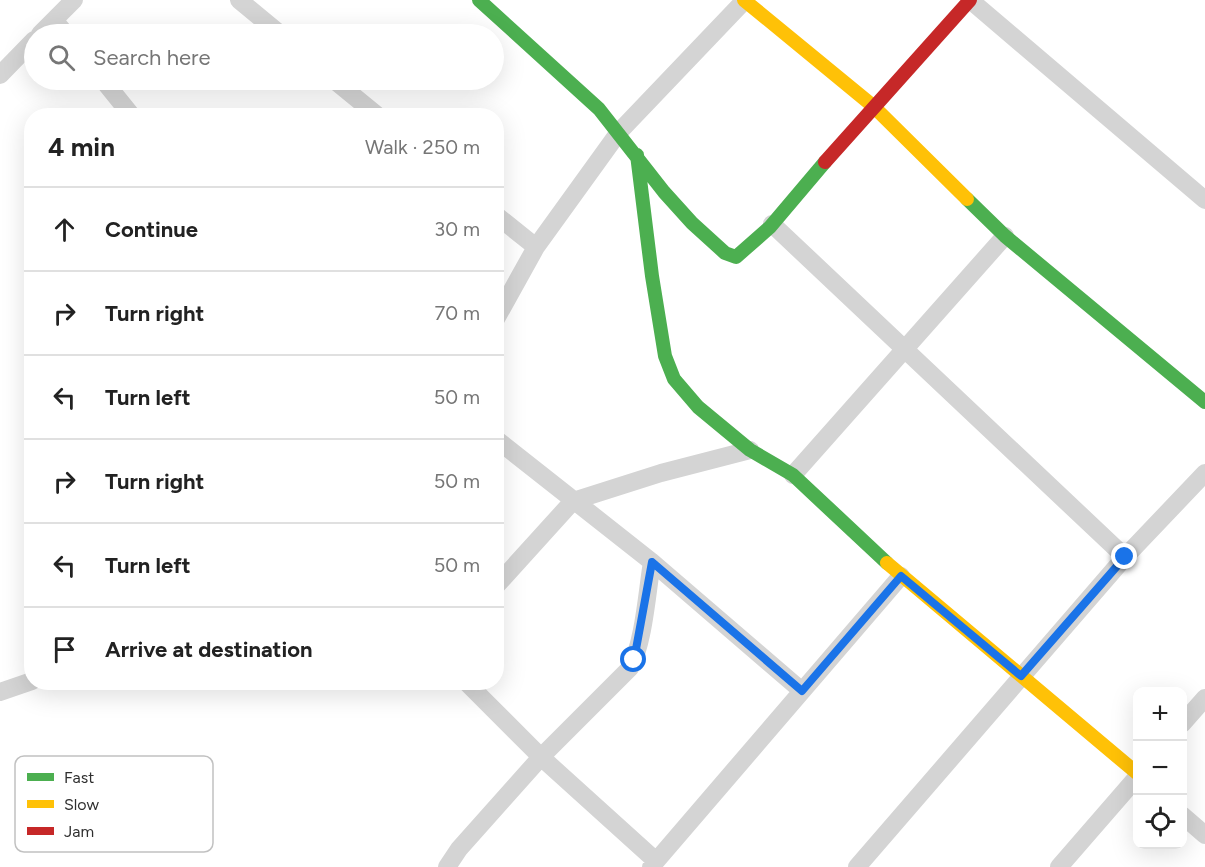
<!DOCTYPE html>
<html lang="en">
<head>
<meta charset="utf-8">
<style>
  :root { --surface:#fff; --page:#f6f6f6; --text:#222; --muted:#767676; --line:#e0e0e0 }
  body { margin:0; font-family:Figtree,sans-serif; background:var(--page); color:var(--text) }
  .controls { position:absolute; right:18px; bottom:18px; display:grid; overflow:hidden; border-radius:12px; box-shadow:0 6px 24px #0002 }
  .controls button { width:54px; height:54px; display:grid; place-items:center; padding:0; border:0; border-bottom:2px solid var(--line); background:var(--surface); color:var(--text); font:30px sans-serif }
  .stop { position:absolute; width:18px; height:18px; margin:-14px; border:4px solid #1a73e8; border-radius:50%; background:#fff }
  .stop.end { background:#1a73e8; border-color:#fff; box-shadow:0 2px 6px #0008 }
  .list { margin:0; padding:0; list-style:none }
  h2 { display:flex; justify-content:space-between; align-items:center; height:78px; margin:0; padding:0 24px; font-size:26px }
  h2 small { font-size:20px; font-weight:400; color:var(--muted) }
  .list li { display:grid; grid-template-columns:39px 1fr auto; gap:18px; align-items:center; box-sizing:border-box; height:84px; padding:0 24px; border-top:2px solid var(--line) }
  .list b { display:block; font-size:22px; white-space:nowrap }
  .list em { font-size:20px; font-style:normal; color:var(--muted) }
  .icon { flex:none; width:33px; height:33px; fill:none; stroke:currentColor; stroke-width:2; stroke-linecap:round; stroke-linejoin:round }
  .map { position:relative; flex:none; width:1205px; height:867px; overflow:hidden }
  .search { position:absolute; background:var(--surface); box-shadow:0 6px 24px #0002; left:24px; top:24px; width:480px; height:66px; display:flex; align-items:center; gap:15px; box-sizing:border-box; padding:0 21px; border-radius:33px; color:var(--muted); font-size:22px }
  .panel { position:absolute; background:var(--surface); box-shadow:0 6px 24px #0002; left:24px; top:108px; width:480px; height:582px; border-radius:24px }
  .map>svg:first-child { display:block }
</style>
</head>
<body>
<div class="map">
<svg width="1205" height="867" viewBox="0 0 1205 867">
  <rect width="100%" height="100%" fill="#fff"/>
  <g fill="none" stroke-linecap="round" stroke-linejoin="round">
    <path stroke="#d4d4d4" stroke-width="18" d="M239,0L280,34
      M970,0L1205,200
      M54,20L66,34
      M40,34L74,0
      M0,75L34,40
      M103,80L132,116
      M334,80L378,116
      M496,215L536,247
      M772,224L1125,557
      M496,319L536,247L619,132L745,0
      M496,439L652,562L802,691
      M793,475L1005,236
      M496,586L573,501L661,473L750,450
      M466,682L541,757L656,861
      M0,692L32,681
      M1182,724L1205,698
      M1182,815L1205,835
      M447,867L459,849L541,757L630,668C644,642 647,592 652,562
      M651,867L901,576
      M857,867L1125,557L1205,473
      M1059,867L1138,776"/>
    <path stroke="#4caf50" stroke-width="14" d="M479,0L599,109L664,192L692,223L725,253L736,257L770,227L825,162
      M637,155L652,276L665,356L674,379L698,407L750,450L793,475L887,563
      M967,199L1005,236L1205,402"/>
    <path stroke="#ffc107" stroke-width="14" d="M744,0L873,106L967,199
      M887,563L1138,774"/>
    <path stroke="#c62828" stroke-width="14" d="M825,162L970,0"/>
  </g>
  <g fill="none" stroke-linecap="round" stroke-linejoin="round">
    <path stroke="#1a73e8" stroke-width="8" d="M634,660L652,562L802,691L901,576L1021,676L1125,557"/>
  </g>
  <rect x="15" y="756" width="198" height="96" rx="9" fill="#fff" stroke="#c1c1c1" stroke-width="1.5"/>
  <rect x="27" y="773" width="27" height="8" fill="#4caf50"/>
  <rect x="27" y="800" width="27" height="8" fill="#ffc107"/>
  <rect x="27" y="827" width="27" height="8" fill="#c62828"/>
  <g font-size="16" fill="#2f2f2f">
    <text x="64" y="783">Fast</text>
    <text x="64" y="810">Slow</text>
    <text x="64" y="837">Jam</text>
  </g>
</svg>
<div class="controls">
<button>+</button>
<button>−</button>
<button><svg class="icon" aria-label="locate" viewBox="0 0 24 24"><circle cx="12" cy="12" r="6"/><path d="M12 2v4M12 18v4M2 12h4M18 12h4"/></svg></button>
</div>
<div class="stop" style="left:634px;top:660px"></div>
<div class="stop end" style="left:1125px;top:557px"></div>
<div class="search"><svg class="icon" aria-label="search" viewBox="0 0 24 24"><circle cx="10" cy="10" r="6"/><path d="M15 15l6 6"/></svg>Search here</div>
<section class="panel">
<h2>4 min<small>Walk · 250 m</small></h2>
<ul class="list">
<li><svg class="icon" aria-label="ahead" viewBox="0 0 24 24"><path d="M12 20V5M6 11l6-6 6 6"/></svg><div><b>Continue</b></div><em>30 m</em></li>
<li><svg class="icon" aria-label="right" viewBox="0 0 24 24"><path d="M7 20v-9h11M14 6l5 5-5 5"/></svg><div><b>Turn right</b></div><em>70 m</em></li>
<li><svg class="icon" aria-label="left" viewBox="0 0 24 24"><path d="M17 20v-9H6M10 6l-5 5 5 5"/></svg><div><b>Turn left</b></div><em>50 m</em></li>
<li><svg class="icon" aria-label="right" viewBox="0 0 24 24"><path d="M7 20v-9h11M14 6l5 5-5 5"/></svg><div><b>Turn right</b></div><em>50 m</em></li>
<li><svg class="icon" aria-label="left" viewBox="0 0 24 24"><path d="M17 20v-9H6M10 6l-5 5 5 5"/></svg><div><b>Turn left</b></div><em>50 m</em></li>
<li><svg class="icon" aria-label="arrive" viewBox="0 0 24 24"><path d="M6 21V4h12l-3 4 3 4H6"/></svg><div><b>Arrive at destination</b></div></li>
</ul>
</section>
</div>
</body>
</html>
